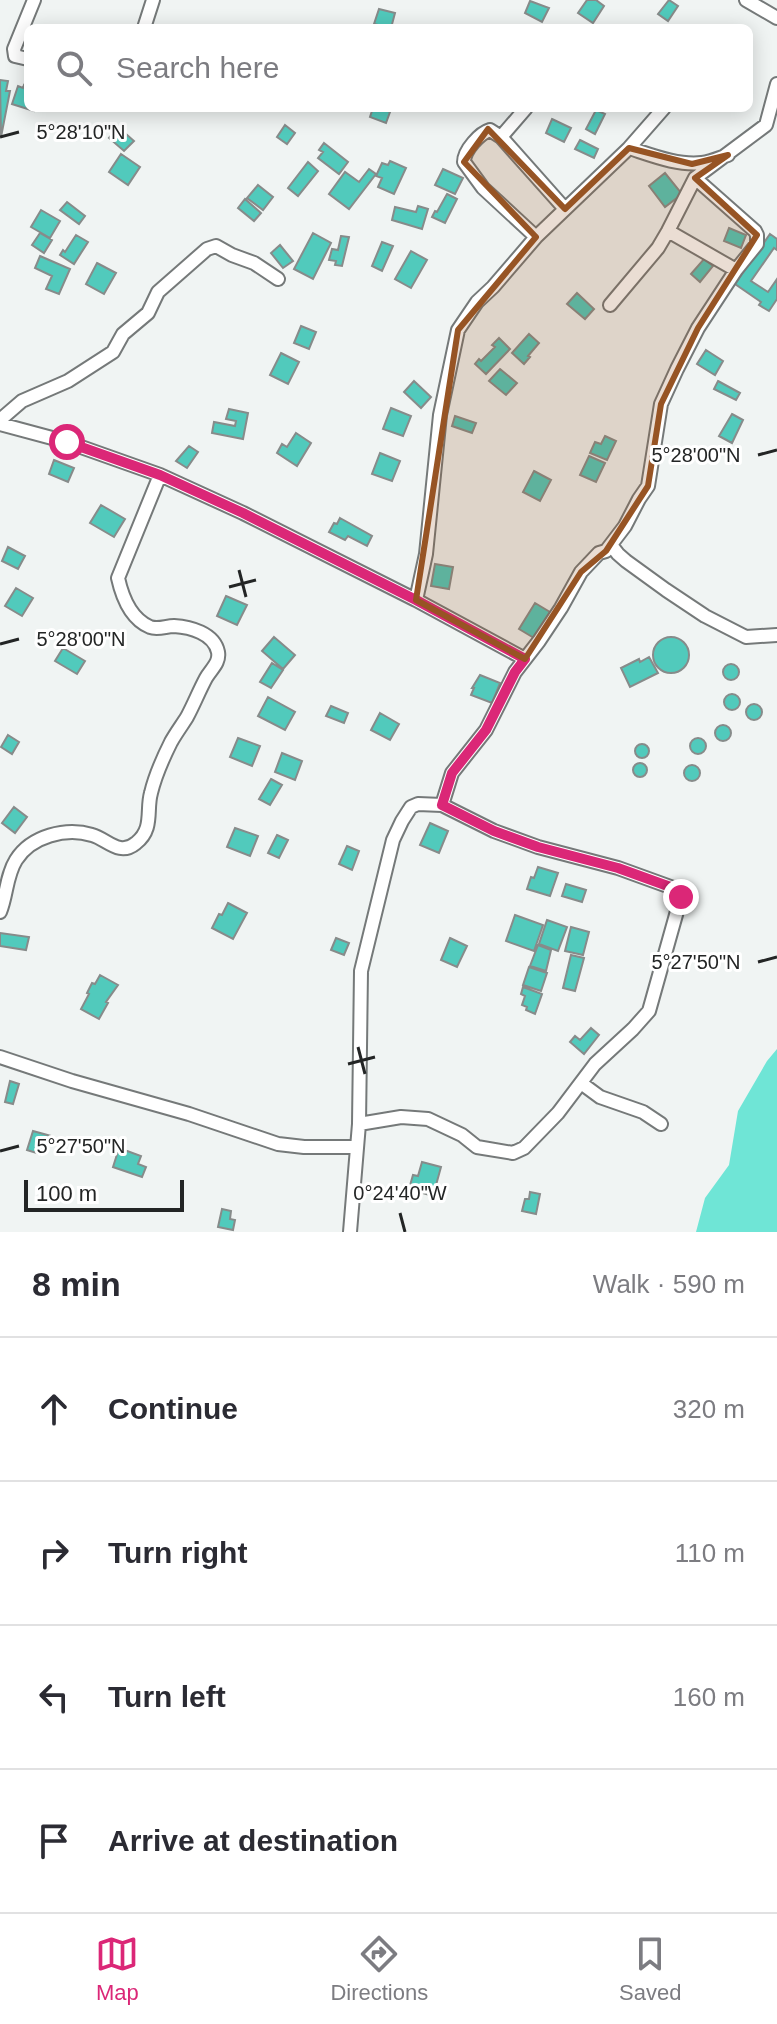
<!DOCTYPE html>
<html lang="en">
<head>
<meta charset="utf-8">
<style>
  :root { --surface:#fff; --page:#f2f2f3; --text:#2b2b33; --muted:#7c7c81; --line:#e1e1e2; --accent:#db2777 }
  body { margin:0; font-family:Arial,sans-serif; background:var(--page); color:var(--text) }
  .scale { position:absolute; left:24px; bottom:20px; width:160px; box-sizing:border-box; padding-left:8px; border:4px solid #232525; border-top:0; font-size:22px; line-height:28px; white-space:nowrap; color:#232525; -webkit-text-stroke:6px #fff; paint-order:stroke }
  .stop { position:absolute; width:24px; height:24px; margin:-18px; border:6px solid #db2777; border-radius:50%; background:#fff }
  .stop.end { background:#db2777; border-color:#fff; box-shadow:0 2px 8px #0008 }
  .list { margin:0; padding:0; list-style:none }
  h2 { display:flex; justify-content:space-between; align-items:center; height:104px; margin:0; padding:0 32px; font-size:34px }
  h2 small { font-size:26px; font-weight:400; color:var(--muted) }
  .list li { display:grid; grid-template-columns:52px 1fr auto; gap:24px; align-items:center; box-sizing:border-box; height:144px; padding:0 32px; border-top:2px solid var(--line) }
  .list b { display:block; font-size:30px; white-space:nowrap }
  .list em { font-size:26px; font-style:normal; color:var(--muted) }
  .icon { flex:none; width:44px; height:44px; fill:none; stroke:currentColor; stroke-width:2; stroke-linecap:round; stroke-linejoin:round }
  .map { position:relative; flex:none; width:777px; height:1232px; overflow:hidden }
  .search { position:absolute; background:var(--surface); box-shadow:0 4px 20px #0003; left:24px; right:24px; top:24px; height:88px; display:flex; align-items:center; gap:20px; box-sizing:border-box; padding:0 28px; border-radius:12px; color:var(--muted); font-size:30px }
  .sheet { height:680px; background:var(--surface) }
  nav { display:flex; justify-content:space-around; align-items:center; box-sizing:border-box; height:112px; border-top:2px solid var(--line); background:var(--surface); font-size:22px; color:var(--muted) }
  nav a { display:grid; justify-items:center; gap:4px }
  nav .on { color:var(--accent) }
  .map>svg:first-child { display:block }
</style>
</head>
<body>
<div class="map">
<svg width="777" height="1232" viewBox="0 0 777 1232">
  <rect width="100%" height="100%" fill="#f0f4f3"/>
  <path fill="#6fe5d6" d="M777,1049V1232H696L705,1198L729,1165L738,1111L767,1061Z"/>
  <path fill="#51cabc" stroke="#878b8a" stroke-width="2" d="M587,0H596L604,6L593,23L578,13Z
    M669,0L678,6L668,21L658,14Z
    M530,1L549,8L542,22L525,13Z
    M379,9L395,13L391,28L374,24Z
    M0,80L8,81L6,91H10L1,137Z
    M24,85L28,87V108H35L34,111L12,104L18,86L23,88Z
    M373,108H382L390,112L386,123L370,117Z
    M596,110L605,114L595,134L586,129Z
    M552,119L571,128L564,142L546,133Z
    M285,125L295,133L287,144L277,137Z
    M118,127L134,141L124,151L109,138Z
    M580,140L598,149L594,158L575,149Z
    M324,143L348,162L339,174L318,158L323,152L319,150Z
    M121,154L140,167L128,185L109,172Z
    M390,161L406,168L394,194L378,187L382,178L376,176L382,163L388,165Z
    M308,162L318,171L298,196L288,188Z
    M369,169L376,174L349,209L329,194L345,172L359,182Z
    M443,169L463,178L455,194L435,185Z
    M665,173L682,194L665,207L649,186Z
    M258,185L273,197L263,210L247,198Z
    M447,194L457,199L445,223L432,217L435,211L437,212Z
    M245,199L261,213L254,221L238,208Z
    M67,202L85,216L79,224L60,210Z
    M418,206L428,209L422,229L392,220L395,207L416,212Z
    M41,210L60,221L50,238L31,227Z
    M729,228L746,235L741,248L724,241Z
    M40,233L52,240L44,253L32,245Z
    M313,233L331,243L313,279L294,269Z
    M770,234L777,239V250L774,248L751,281L768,292L777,279V299L769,311L759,305L761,302L735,284Z
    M76,235L88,242L74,264L60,255L63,250L65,252Z
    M341,236L349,237L342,266L335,265L336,261L329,260L332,249L338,250Z
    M382,242L393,246L382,271L372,266Z
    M280,245L293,261L283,268L271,253Z
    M411,251L427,260L411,288L395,279Z
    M40,256L70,269L59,294L46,289L52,276L35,268Z
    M704,259L713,266L700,282L691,274Z
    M97,263L116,273L104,294L86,284Z
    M577,293L594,309L585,319L567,304Z
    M301,326L316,332L309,349L294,343Z
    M529,334L539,343L528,356L530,357L524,364L512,353Z
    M499,338L510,349L486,374L475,364L479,359L481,361L495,347L492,345Z
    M706,350L723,361L715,375L697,364Z
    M281,353L299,362L288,384L270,375Z
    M500,369L517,383L506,395L489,381Z
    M414,381L431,397L421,408L404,392Z
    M718,381L740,393L736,400L714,389Z
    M391,408L411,416L403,436L383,429Z
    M229,409L248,413L243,439L212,433L214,422L235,426L236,421L226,419Z
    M732,414L743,420L732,443L719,436Z
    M455,416L476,423L472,433L452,426Z
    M296,433L311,443L297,466L277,453L282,444L287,447Z
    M605,436L616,441L607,460L590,453L595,442L601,444Z
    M189,446L198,452L187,468L176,461Z
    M380,453L400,461L392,481L372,474Z
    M589,456L605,463L596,482L580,475Z
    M54,460L74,468L68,482L49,474Z
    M534,471L551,480L540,501L523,492Z
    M101,505L125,519L114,537L90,523Z
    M340,518L372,536L367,546L348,536L345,540L329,532L334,523L337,524Z
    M8,547L25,556L18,569L2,561Z
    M435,564L453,567L449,589L431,586Z
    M16,588L33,598L22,616L5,606Z
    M226,596L247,605L237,625L217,616Z
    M535,603L550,612L534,638L519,629Z
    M653 655a18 18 0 1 1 36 0a18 18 0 1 1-36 0Z
    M274,637L295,655L283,669L262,651Z
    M63,648L85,661L77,674L55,661Z
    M649,657L658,673L630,687L621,668L639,659L640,662Z
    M272,663L283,670L271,688L260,682Z
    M723 672a8 8 0 1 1 16 0a8 8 0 1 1-16 0Z
    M480,675L500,683L492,703L471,695L474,688H472Z
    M724 702a8 8 0 1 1 16 0a8 8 0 1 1-16 0Z
    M268,697L295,712L285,730L258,716Z
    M746 712a8 8 0 1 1 16 0a8 8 0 1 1-16 0Z
    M331,706L348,713L344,723L326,716Z
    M380,713L399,724L390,740L371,730Z
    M715 733a8 8 0 1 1 16 0a8 8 0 1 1-16 0Z
    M8,735L19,742L12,754L1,747Z
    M238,738L260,746L252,766L230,757Z
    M690 746a8 8 0 1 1 16 0a8 8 0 1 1-16 0Z
    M635 751a7 7 0 1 1 14 0a7 7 0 1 1-14 0Z
    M282,753L302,761L295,780L275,772Z
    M633 770a7 7 0 1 1 14 0a7 7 0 1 1-14 0Z
    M684 773a8 8 0 1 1 16 0a8 8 0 1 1-16 0Z
    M271,779L282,785L270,805L259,799Z
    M14,807L27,817L15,833L2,823Z
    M430,823L448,831L439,853L420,845Z
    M235,828L258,836L250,856L227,847Z
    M277,835L288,840L279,858L268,853Z
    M347,846L359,851L352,870L339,864Z
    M538,867L558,873L550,896L527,889L531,877L534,878Z
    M566,884L586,890L582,902L562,896Z
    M228,903L247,913L233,939L212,928L219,914L222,915Z
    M515,915L543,925L534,951L506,941Z
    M547,920L567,927L558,951L539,944Z
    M571,927L589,932L583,955L565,951Z
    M0,933L29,937L26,950L0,946Z
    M336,938L349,943L344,955L331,950Z
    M450,938L467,946L457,967L441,960Z
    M538,945L551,950L546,971L530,966Z
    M571,955L584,958L575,991L563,988Z
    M529,967L547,973L541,991L523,985Z
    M100,975L118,985L106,1002L108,1003L99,1019L81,1009L89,994L87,993L92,983L95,984Z
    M523,987L542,994L535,1014L526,1010L527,1007L522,1005L525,996L521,994Z
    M591,1028L599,1035L584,1054L570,1042L575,1036L580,1040Z
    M10,1081L19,1084L13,1104L5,1102Z
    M33,1131L51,1136L45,1153L41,1151L40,1154L27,1150Z
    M119,1148L141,1156L138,1164L146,1167L142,1177L113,1167Z
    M422,1162L441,1167L433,1196L409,1189L413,1175L418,1176Z
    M530,1192L540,1194L536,1214L522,1211L525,1199H529Z
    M222,1209L231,1211L230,1219L235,1220L233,1230L218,1227Z"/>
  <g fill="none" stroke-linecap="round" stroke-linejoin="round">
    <g stroke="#757979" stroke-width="16">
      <path id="minor" d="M746,0L777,18
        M144,28L153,0
        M28,59L15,56L14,49L34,0
        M501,137L526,108
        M629,148L664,108
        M668,231L736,270
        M536,237L483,188L464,162C464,150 480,133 490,130L501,137L565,209
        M610,305L658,248L668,231L695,178L766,125L777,84
        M0,420L22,401L68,381L113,352L123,334L148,313L158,292L207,249L216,246L232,255L254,263L278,279
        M0,424L67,442L160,475L243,513L416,600L525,659
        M611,545L618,554L626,561L666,590L705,616L746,637L777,635
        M416,600L426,554L440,415L458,330L477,302L493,287L536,237L629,148C651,155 678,166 702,163C711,162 719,158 728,155
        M0,912C7,895 6,876 16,860C31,836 66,827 92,835C107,839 119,857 136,843C154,829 146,810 151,793C155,776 163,758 171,742C176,733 182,725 187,717C194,704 199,691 206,678C211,669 220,663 218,652C214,633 190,627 174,626C166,626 158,630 150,627C131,619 122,596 118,578L160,475
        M0,1057L72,1081L189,1114L278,1144L304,1147H357
        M581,1083L600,1097L643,1112L661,1124
        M359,1124L401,1117L428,1119L462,1135L477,1147L513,1153L524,1148L558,1113L595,1064L633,1029L649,1011L681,897L680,893L676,889L618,868L538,847L494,831L442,805
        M350,1232L359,1124L361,971L393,840L402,821L411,807L418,804L442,805L452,773L486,730L515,672L539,641L561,608L581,572L599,553L606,551L625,526L639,499L648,486L661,404L677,369L698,328L736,270L757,244V235L755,231L695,178"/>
    </g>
    <use href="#minor" stroke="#fff" stroke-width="12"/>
  </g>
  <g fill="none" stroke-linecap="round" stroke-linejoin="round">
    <path stroke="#db2777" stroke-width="10" d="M67,442L160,475L243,513L416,600L525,659L515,672L486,730L452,773L442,805L494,831L538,847L618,868L676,889L680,893L681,897"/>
  </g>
  <path fill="#975424" fill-opacity="0.2" stroke="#975424" stroke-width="6" stroke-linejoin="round" d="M488,129L565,209L629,148L692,164L728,155L695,178L757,235L698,328L661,404L648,486L606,551L581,572L525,659L416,600L458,330L536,237L464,162Z"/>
  <path fill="none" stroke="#232525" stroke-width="3" d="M0,137L19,132M758,455L777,450M239,570L246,597M229,587L256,580M0,644L19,639M758,962L777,957M358,1047L365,1074M348,1064L375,1057M0,1151L19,1146M400,1213L405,1232"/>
  <g font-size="20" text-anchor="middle" fill="#232525" stroke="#fff" stroke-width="6" stroke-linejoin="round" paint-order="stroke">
    <text x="81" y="139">5°28'10"N</text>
    <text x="696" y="462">5°28'00"N</text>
    <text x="81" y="646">5°28'00"N</text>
    <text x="696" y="969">5°27'50"N</text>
    <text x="81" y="1153">5°27'50"N</text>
    <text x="400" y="1200">0°24'40"W</text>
  </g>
</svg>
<div class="scale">100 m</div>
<div class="stop" style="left:67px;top:442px"></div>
<div class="stop end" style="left:681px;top:897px"></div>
<div class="search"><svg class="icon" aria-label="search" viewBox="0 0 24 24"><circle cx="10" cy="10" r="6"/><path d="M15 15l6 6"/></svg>Search here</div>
</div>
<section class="sheet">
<h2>8 min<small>Walk · 590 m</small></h2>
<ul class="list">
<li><svg class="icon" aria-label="ahead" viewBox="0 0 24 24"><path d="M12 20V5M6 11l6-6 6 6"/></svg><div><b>Continue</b></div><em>320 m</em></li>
<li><svg class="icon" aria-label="right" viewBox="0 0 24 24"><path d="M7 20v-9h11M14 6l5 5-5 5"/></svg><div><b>Turn right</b></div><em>110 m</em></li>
<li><svg class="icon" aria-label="left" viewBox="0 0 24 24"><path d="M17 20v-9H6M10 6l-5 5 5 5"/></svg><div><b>Turn left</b></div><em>160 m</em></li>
<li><svg class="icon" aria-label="arrive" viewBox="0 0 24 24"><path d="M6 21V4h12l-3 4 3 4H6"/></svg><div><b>Arrive at destination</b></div></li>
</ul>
</section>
<nav>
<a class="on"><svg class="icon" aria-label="map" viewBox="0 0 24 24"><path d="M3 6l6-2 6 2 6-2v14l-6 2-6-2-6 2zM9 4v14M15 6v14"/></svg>Map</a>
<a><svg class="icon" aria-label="directions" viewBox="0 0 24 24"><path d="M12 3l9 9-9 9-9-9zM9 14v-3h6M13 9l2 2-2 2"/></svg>Directions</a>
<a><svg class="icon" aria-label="saved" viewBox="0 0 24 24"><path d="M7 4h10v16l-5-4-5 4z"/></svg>Saved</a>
</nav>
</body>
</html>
